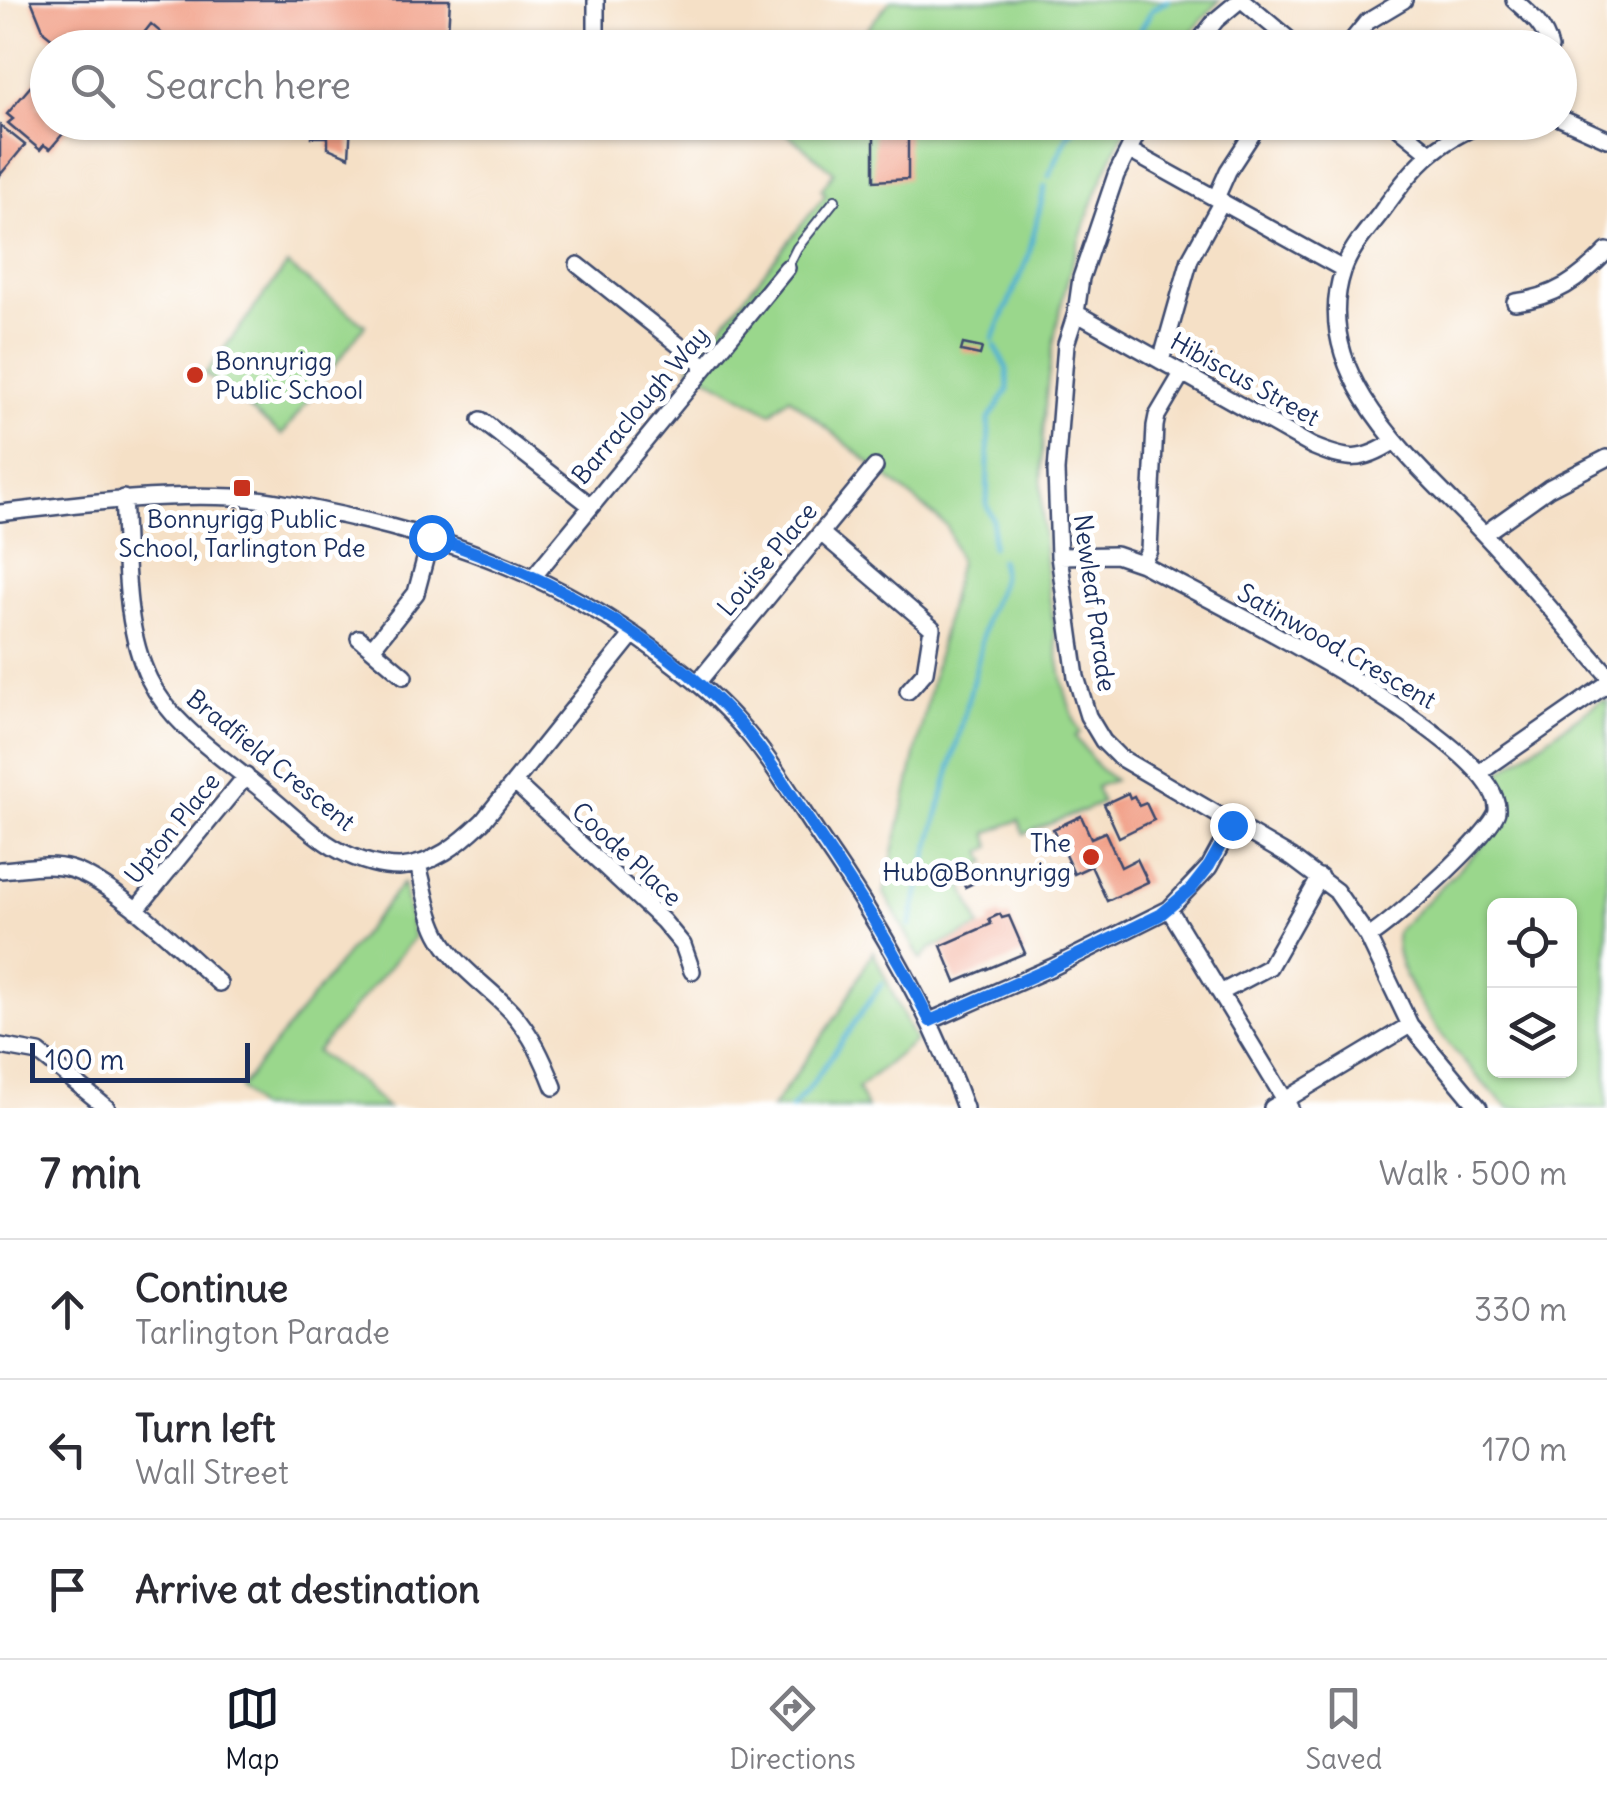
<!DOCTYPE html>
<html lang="en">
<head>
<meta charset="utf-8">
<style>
  :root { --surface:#fff; --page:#f7f7f7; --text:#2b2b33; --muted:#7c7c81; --line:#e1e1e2; --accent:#111827 }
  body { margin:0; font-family:Delius,sans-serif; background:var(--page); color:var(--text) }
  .controls { position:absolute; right:30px; bottom:30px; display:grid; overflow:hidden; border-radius:15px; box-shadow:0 2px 8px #0004 }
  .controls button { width:90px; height:90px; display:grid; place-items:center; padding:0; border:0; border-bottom:2px solid var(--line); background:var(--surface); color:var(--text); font:50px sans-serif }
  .scale { position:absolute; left:30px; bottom:25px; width:220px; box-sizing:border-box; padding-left:10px; border:5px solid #1b2f5e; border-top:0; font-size:28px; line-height:35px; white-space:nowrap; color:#1b2f5e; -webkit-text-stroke:8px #fff; paint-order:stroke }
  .stop { position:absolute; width:30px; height:30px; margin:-22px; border:8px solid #1a73e8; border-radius:50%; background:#fff }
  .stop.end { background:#1a73e8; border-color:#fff; box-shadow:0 2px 10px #0008 }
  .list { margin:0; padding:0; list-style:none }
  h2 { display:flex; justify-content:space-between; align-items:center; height:130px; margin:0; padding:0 40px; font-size:42px }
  h2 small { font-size:32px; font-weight:400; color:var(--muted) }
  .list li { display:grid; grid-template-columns:65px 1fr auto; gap:30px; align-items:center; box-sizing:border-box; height:140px; padding:0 40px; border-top:2px solid var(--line) }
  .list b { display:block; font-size:38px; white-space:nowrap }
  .list p { margin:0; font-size:32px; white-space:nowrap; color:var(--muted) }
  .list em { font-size:32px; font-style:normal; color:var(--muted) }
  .icon { flex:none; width:55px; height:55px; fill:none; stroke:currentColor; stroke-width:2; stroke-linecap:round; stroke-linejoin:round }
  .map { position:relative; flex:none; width:1607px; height:1108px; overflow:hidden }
  .search { position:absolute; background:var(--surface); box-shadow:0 2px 8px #0004; left:30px; right:30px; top:30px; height:110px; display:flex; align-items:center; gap:25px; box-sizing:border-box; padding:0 35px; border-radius:55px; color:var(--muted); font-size:38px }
  .sheet { height:550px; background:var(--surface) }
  nav { display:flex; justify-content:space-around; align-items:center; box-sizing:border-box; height:140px; border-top:2px solid var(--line); background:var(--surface); font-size:28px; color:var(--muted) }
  nav a { display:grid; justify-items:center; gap:5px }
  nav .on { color:var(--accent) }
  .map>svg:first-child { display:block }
</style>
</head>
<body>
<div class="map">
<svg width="1607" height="1108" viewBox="0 0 1607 1108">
  <rect width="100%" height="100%" fill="#fff"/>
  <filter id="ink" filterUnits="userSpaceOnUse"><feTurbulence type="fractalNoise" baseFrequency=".01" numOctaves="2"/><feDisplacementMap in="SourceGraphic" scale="20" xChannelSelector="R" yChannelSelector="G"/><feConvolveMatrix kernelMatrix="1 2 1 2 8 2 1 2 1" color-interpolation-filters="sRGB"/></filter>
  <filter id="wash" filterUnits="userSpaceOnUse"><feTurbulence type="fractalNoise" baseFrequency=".0048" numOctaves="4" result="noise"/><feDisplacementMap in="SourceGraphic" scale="40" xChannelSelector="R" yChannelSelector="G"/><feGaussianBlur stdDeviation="2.25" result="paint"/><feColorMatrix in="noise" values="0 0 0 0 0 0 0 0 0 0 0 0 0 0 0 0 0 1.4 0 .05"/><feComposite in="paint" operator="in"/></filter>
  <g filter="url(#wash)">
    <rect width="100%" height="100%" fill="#f5e0c6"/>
    <path fill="#9ad78c" stroke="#5a8375" stroke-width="2.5" fill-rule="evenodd" d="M891,0H1220L1178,47H852Z
      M791,123H1129C1048,277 1026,442 1052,614C1058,655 1062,695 1080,733L1075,736L1098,767L1114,780L1096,787L1102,803L1024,834L1019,820L987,833L991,847L982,852L987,862L958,874L980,927L930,949L921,960L884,893L959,561L947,526L789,397L771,413L689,367L826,194L821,190L834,172L784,131Z
      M287,265L365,325L282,435L205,374Z
      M1607,700V1108H1510C1474,1080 1386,978 1397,931L1505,823C1513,803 1497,791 1500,772L1600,701ZM1494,906H1570V1070H1494Z
      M403,883L414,938L316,1052L361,1083L387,1108H257L240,1088Z
      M873,951L915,1041L858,1088L867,1108H772L841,1010Z"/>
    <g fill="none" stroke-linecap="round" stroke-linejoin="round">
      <path stroke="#52b3d1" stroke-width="5" d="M1129,48L1153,9L1168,0
        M1049,176L1068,135L1080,122
        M993,339L1028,258L1045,186
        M992,547L993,519L987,506L989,419L1008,390L1007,369L995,346
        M910,926C930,838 956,751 977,664C981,649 982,633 986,618C992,597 1007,584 1000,560
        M791,1108L808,1090L882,983"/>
    </g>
    <g id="blocks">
      <path fill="#f19f86" d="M31,0H450L447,48H179L151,24L132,48H64L44,32Z
        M48,66V94L37,105L48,113V122H59L67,129L50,149L44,145L40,150L8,123L13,119L7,114Z
        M313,122H351L349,157L328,148V137H312Z
        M355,122H443V128L355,126Z
        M0,125L25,145L0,175Z
        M874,130H908V179L874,181Z
        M963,344L982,348L980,355L961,351Z
        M1128,793L1130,798L1134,796L1139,806L1146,803L1154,820L1119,837L1104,804Z
        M1081,816L1091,838L1105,832L1121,867L1137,859L1148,882L1107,901L1091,866L1074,874L1053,829Z
        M975,868L980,880L965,887L960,875Z
        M1000,914L1002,918L1009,916L1025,953L956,982L941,946L991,924L989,919Z"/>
    </g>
  </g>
  <g filter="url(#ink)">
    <use href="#blocks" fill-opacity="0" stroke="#3c4a6e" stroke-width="2.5"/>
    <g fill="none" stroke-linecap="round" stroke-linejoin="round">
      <g stroke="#3c4a6e" stroke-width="12">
        <path id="lane" d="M787,268L797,248L835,200"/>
      </g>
      <g stroke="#3c4a6e" stroke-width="20">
        <path id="street" d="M596,0V39L600,48
          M1242,0L1299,48
          M1514,0C1530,14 1545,26 1550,48
          M1194,48L1216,20L1240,0
          M1346,48L1367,22L1404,0
          M1560,118L1607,139
          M1143,122L1116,175L1081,278L1076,313L1066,344L1056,471L1059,556L1076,677L1088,716L1103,741L1119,757L1292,858L1336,891L1368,937L1410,1025L1479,1108
          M1392,122L1429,152
          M1487,122C1433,142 1413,168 1380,214C1367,231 1350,249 1343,271C1308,376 1418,465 1481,531C1525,577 1565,627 1607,674
          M1130,151L1343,269
          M1216,198L1228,171L1260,122
          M578,265L705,366
          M1515,302C1555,297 1579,280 1607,251
          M1076,313L1312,446C1348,461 1361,463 1395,441
          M1161,361L1190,259L1222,201
          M481,420L590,505
          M123,498C127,557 123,625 149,679C172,727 228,761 268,795C291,814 314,837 340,851C358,860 379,867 399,867C434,865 459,844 483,821L633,634
          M0,513C78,504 155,493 234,497C271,499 309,508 345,516C459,541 561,580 655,650C683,671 711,692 735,719C769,755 795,801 823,842C881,926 930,1011 965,1108
          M821,533L932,628L925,672L908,691
          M1484,534L1549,488L1607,458
          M1059,556L1116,555L1142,564C1203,597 1503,742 1497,811C1496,830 1389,926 1368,937
          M1142,564L1149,550L1155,426L1157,416L1183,372
          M534,576L787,268
          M359,638L404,676
          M373,647L416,593L431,537
          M698,682L875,467
          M1479,773L1607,684
          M514,782L663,921L683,945L692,971
          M418,865C425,889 428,917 441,939C459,969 489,987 512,1012C532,1035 543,1059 554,1087
          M0,870C22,869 48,862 70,869C113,881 184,952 219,983
          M1169,909L1290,1108
          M136,910L246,776
          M1222,992L1269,967L1320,877
          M930,1021L1055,966L1169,909L1209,867L1232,825
          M0,1046L39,1053L107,1108
          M1272,1108L1410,1025"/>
      </g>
      <use href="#lane" stroke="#fff" stroke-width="8"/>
      <use href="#street" stroke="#fff" stroke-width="15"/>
    </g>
  </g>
  <g fill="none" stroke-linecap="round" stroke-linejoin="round" filter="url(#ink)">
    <path stroke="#1a73e8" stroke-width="12" d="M431,537C541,573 656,632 736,719C766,753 790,794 816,831C858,893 897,954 930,1021L1051,968L1160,915L1191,889L1209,866L1232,825"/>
  </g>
  <g fill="#c8321e" stroke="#fff" stroke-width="4">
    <circle cx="195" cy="375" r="10"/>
    <rect x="232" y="478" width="20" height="20" rx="5"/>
    <circle cx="1091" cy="857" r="10"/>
  </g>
  <g text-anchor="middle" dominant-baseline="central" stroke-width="10" stroke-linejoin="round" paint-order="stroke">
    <g font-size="25" fill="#1b2f5e" stroke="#fff" text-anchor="start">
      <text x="215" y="361">Bonnyrigg<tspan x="215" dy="29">Public School</tspan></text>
      <text x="242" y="519" text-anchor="middle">Bonnyrigg Public<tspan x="242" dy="29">School, Tarlington Pde</tspan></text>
      <text x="1071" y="843" text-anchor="end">The<tspan x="1071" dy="29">Hub@Bonnyrigg</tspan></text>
    </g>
    <g font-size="25" fill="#1b2f5e" stroke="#fff">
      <text transform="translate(1245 379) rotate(29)">Hibiscus Street</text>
      <text transform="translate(640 405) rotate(-50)">Barraclough Way</text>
      <text transform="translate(767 559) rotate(-50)">Louise Place</text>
      <text transform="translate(1095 603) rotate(82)">Newleaf Parade</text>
      <text transform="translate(1337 646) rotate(30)">Satinwood Crescent</text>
      <text transform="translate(271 760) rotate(39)">Bradfield Crescent</text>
      <text transform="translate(172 828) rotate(-51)">Upton Place</text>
      <text transform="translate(627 854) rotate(43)">Coode Place</text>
    </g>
  </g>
</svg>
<div class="controls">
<button><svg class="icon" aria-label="locate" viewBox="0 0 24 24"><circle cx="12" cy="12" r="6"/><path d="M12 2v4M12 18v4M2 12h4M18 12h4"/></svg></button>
<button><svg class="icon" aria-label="layers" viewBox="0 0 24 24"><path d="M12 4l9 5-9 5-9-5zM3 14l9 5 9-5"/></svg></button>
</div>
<div class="scale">100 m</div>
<div class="stop" style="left:431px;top:537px"></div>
<div class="stop end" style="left:1232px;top:825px"></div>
<div class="search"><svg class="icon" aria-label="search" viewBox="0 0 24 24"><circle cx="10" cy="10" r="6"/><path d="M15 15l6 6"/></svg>Search here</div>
</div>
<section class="sheet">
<h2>7 min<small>Walk · 500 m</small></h2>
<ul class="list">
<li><svg class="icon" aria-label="ahead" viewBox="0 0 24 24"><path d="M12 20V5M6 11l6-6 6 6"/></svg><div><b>Continue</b><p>Tarlington Parade</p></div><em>330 m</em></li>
<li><svg class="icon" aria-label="left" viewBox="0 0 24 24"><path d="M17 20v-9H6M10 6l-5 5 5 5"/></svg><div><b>Turn left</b><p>Wall Street</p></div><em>170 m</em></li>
<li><svg class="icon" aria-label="arrive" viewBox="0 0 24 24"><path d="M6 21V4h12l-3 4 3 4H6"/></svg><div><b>Arrive at destination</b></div></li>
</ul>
</section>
<nav>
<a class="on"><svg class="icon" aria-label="map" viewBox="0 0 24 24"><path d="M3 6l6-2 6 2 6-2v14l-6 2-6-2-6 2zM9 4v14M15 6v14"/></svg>Map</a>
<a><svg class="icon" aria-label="directions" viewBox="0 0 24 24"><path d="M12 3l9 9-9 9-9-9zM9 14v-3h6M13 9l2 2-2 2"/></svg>Directions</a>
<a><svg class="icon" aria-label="saved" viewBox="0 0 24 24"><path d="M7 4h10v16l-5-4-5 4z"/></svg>Saved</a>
</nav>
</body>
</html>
